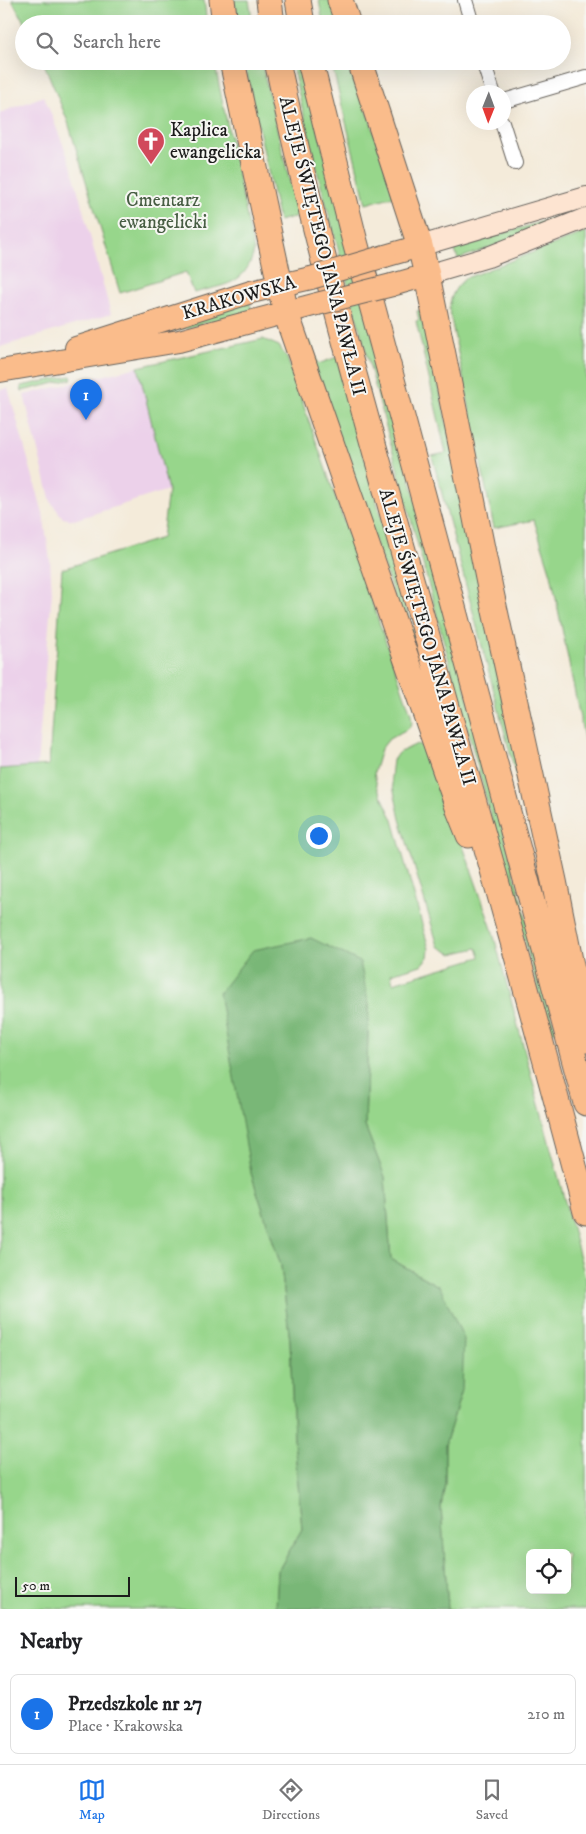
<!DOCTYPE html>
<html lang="en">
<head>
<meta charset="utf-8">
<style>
  :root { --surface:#fff; --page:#f2f2f2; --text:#202124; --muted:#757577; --line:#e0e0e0; --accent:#1a73e8 }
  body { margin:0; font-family:"IM FELL DW Pica",serif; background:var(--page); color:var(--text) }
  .controls { position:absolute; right:15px; bottom:15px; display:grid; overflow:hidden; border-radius:8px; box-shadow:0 5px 20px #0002 }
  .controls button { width:45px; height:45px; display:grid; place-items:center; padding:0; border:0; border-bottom:1px solid var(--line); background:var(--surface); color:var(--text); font:25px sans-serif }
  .compass { position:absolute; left:466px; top:85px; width:45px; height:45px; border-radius:50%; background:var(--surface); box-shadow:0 5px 20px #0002; rotate:181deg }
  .scale { position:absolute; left:15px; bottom:12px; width:115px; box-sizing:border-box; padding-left:5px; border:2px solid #1c1c1c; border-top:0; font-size:14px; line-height:18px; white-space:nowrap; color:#1c1c1c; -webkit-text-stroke:4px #f6f6f2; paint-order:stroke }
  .you { position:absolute; left:318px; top:835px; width:18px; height:18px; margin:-12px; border:4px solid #fff; border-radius:50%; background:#1a73e8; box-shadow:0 0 0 8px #1a73e833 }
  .badge { display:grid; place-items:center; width:32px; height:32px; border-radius:50%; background:var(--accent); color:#fff; font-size:16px; font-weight:700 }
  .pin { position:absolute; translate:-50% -41px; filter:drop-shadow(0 1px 2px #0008) }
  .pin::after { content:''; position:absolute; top:26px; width:18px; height:15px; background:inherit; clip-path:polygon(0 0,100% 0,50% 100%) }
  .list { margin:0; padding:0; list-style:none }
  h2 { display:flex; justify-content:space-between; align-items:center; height:65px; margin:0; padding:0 20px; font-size:21px }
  h2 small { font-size:16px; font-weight:400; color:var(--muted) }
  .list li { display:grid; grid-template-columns:32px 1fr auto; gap:15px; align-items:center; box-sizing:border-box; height:80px; margin:0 10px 10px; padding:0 10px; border:1px solid var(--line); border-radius:8px }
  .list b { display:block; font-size:19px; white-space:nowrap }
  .list p { margin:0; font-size:16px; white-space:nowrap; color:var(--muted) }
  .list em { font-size:16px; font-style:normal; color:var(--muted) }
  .icon { flex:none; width:28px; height:28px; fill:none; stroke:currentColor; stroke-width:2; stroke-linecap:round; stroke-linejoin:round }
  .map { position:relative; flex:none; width:586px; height:1609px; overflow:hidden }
  .search { position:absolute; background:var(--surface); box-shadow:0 5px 20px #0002; left:15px; right:15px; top:15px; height:55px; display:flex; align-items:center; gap:12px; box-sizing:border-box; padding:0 18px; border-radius:28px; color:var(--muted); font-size:19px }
  .sheet { height:155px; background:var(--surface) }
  nav { display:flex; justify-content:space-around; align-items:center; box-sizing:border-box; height:70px; border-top:1px solid var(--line); background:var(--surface); font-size:14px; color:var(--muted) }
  nav a { display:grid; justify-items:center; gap:2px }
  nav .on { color:var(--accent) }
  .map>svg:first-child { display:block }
</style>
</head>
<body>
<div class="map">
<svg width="586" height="1609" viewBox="0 0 586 1609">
  <rect width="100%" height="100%" fill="#f6f6f2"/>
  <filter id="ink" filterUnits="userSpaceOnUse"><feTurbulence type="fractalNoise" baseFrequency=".02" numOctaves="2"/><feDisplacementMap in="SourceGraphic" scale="10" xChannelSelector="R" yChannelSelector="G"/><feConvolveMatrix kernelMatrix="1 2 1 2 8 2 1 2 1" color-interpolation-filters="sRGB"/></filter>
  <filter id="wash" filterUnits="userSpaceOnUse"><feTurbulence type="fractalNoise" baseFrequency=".0096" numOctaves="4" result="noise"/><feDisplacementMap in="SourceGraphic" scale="20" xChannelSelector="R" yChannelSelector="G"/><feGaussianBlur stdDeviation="1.12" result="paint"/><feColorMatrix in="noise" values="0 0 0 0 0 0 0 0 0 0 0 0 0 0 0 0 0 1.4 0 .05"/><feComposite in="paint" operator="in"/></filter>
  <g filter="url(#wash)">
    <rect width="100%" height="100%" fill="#f4ebda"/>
    <path fill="#ecd1ea" d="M44,96L71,165L111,314L0,347V113Z
      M138,367L168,490L74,520L63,518L51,502L24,395Z
      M8,388L43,513L50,560L52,592L37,766L0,769V390Z"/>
    <path fill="#97d68b" stroke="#5a7954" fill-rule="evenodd" d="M12,0H204L207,24H25Z
      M234,0H249L253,24H237Z
      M319,0H332L340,24H323Z
      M43,61H214L254,251C245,286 225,284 194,293L186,272L120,293L68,122Z
      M244,61H261L298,216L279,221Z
      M291,61H300L556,1032L550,1033L531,965L318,174Z
      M331,61H352L394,196L366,204Z
      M561,216L563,221L458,259L454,248Z
      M586,232V748L551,574L534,520L494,528L449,309C451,295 455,287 466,278Z
      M249,300L252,311L186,328L146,335Z
      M423,309L524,797L519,787L432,456L446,453L416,321L419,320L417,311Z
      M263,339L279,346L287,358L411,714L412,723L409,728L389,739L381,749L374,773L377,786L393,820L429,949L428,957L421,965L391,974L393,983L480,957L477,948L452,954L438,946L400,819L391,777L393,760L398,753L417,744L425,747L436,769L492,929L586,1280V1609H448L441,1507L445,1483V1445L462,1390L440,1287L391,1259L385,1177L365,1126L369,1005L251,1173L281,1266L290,1341L294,1439L302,1529L278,1571L276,1609H0V769L49,765L62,569L162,538L168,490L138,367ZM530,1553H567V1590H530Z
      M310,341L318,364L337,357L434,709L305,343Z
      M71,376L72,379L22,391L21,386Z"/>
    <path fill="#79b777" stroke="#4a6a4a" d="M311,938L360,962L369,1005L365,1126L385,1177L391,1259L440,1287L464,1339L462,1390L445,1445V1483L441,1507L448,1609H276L278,1571L302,1529L294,1439L290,1341L281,1266L251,1173L219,993L253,950Z"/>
  </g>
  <g filter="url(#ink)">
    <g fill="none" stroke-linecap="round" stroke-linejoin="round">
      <g stroke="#68645e" stroke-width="16">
        <path id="minor" d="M465,0L472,24
          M483,61L493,92
          M504,101L586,77
          M502,122L515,163"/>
      </g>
      <g stroke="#68645e" stroke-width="22">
        <path id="secondary" d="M420,246L586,197
          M427,275L488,257L586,218"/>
      </g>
      <g stroke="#68645e" stroke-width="24">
        <path id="primary" d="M385,256L420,246
          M392,285L427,275
          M76,348L251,292L311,278
          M0,371L179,341L317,304"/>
      </g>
      <g stroke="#68645e" stroke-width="27">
        <path id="motorway" d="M222,0L225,24
          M269,0L272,24
          M298,0L302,24
          M340,0L348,24
          M232,61L286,313L459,810L469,835
          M277,61C312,227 358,391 404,554C465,773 529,991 586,1212
          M310,61L354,238L586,1103
          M360,61L420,246L427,275L490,588L554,881L586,1040"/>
      </g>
      <use href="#minor" stroke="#fff" stroke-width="14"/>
      <use href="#secondary" stroke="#fde4d1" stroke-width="20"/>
      <use href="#primary" stroke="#fabc8b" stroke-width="22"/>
      <use href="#motorway" stroke="#fabc8b" stroke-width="25"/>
      <g stroke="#68645e" stroke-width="24" stroke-linecap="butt">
        <path id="primary-bridge" d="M311,278L385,256
          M317,304L392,285"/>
      </g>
      <use href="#primary-bridge" stroke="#fabc8b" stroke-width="22"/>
    </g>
  </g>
  <defs>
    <g id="church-pin" transform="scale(1.4375)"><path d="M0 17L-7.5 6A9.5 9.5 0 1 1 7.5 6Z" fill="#d1495b" stroke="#f6f6f2"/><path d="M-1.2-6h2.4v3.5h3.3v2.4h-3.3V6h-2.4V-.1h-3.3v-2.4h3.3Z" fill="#fff"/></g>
  </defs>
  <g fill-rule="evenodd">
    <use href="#church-pin" x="151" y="141"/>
  </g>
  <g text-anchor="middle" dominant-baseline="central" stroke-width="4" stroke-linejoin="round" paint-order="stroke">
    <g font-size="19" fill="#1c1c1c" stroke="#f6f6f2" text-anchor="start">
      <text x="170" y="130">Kaplica<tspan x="170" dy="22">ewangelicka</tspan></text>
    </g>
    <g font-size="19" fill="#475d43" stroke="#f6f6f2">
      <text x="163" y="200">Cmentarz<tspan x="163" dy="22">ewangelicki</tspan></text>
    </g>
    <g font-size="19" fill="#1c1c1c" stroke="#f6f6f2">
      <text transform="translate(322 246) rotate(76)">ALEJE ŚWIĘTEGO JANA PAWŁA II</text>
      <text transform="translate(239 298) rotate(-16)">KRAKOWSKA</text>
      <text transform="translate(427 637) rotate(74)">ALEJE ŚWIĘTEGO JANA PAWŁA II</text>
    </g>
  </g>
</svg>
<div class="controls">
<button><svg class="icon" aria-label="locate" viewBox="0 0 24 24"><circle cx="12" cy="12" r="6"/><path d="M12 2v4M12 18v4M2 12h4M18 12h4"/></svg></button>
</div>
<svg class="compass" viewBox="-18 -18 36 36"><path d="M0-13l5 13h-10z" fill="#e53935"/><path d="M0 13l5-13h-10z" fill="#757577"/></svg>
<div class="scale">50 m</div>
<div class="you"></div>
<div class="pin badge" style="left:86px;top:420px">1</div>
<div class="search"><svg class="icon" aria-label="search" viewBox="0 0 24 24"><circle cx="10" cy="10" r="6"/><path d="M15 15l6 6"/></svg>Search here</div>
</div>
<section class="sheet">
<h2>Nearby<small></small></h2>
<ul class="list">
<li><span class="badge">1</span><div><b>Przedszkole nr 27</b><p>Place · Krakowska</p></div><em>210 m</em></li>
</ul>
</section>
<nav>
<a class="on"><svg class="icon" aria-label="map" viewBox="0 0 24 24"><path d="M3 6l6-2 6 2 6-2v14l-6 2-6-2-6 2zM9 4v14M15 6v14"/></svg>Map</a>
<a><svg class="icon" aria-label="directions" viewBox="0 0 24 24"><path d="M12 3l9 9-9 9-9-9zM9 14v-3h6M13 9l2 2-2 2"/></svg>Directions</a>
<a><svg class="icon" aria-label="saved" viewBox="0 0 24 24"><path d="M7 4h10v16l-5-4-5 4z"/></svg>Saved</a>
</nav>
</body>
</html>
